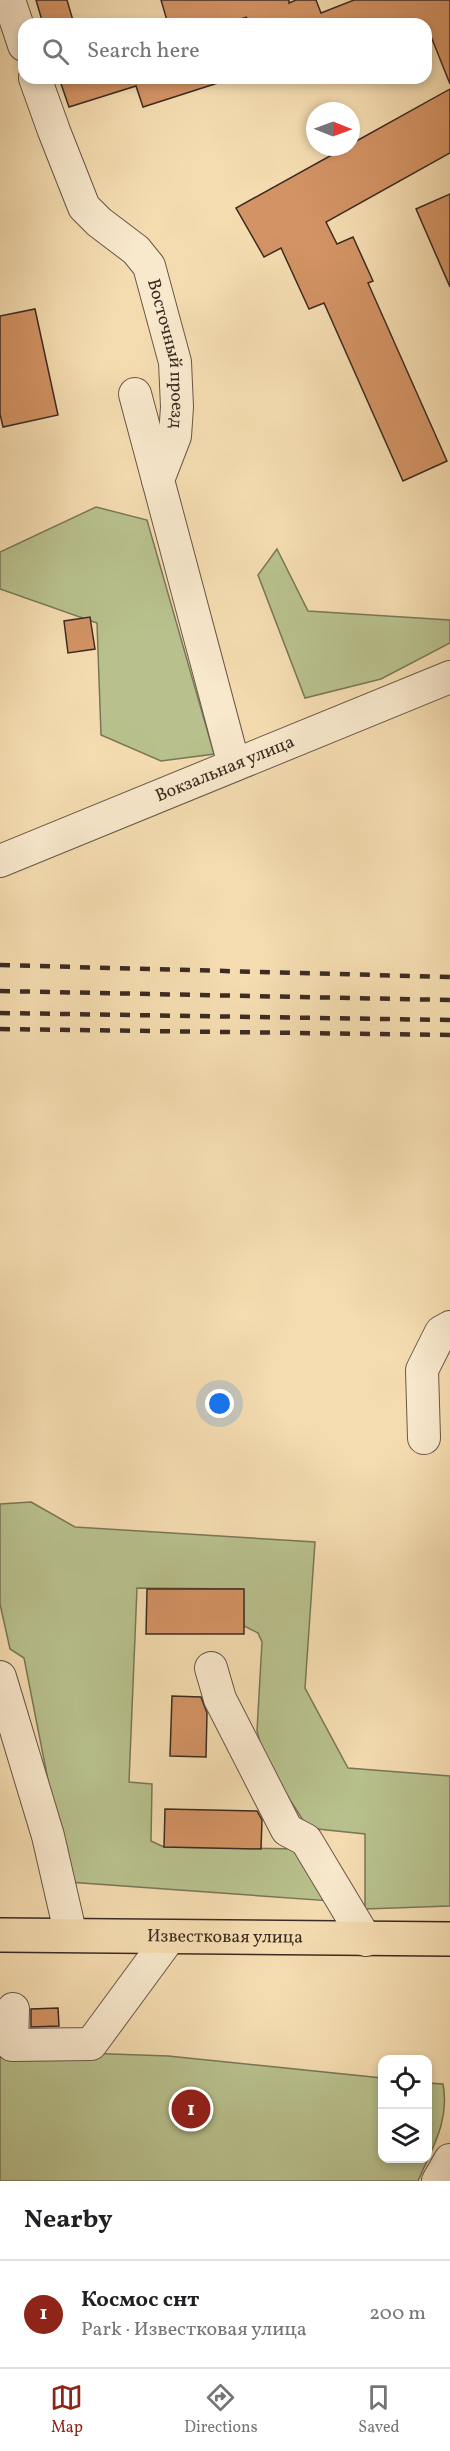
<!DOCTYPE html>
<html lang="en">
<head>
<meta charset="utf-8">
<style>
  :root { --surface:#fff; --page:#f6f6f6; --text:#202124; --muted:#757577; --line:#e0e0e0; --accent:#8f2418 }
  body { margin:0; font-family:Vollkorn,serif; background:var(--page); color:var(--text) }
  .controls { position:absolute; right:18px; bottom:18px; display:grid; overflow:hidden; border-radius:12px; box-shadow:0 3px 9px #0003 }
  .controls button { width:54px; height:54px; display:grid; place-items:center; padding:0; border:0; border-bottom:2px solid var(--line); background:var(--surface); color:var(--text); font:30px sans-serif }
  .compass { position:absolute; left:306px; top:102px; width:54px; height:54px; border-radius:50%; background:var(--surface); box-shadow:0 3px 9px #0003; rotate:91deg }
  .you { position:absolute; left:220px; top:1404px; width:21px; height:21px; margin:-15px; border:4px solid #fff; border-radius:50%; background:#1a73e8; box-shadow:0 0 0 9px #1a73e833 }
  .badge { display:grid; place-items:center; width:39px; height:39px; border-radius:50%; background:var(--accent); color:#fff; font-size:20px; font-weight:700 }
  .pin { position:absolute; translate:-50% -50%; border:3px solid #fff; box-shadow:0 2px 6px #0006 }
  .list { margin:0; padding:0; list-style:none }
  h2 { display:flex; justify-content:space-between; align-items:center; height:78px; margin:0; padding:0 24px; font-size:26px }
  h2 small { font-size:20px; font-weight:400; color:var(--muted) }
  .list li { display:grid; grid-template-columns:39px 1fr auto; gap:18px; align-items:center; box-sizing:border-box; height:108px; padding:0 24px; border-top:2px solid var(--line) }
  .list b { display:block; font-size:22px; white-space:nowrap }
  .list p { margin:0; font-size:20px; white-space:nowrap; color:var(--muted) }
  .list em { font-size:20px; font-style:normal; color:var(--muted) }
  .icon { flex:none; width:33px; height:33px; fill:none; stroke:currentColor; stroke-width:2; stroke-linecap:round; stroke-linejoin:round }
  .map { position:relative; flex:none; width:450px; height:2181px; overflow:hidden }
  .search { position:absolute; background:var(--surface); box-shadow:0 3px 9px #0003; left:18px; right:18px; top:18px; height:66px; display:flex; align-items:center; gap:15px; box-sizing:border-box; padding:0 21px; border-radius:18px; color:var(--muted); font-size:22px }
  .sheet { height:186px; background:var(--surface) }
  nav { display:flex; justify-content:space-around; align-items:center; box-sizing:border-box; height:84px; border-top:2px solid var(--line); background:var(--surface); font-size:16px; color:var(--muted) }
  nav a { display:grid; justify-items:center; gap:3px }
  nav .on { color:var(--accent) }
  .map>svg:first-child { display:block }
</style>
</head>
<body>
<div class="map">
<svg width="450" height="2181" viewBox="0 0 450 2181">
  <rect width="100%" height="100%" fill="#f4dcb0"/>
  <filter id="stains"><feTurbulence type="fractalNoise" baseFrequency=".00333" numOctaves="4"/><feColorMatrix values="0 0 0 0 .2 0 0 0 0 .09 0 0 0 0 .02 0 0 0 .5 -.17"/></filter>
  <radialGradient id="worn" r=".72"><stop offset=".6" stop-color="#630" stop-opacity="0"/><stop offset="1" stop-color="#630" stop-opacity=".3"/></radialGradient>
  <path fill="#b8c18d" stroke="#7a7658" stroke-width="1.5" d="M96,507L147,520L214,754L161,761L101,735L97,623L0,589V552Z
    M277,549L308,611L450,620V643L381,679L305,698L258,575Z
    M31,1502L75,1527L315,1542L305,1688L348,1768L450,1776V1906L365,1909V1834L308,1828L265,1761L257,1731L262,1642L258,1633L244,1626L243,1589L137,1588L129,1782L152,1784L151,1841L164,1847L300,1849L331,1901L68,1882L24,1658L10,1649L0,1604V1504Z
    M0,2050L168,2056L382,2078V2158H428V2083L443,2084C450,2121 432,2148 418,2181H0Z"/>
  <path fill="#d39364" stroke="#3c2b24" stroke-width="1.5" d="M36,0H67L74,24H43Z
    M161,0H289V3L296,0H316L321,13L354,0H450V84L426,24H238L247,17L225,24H168Z
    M59,78H220L221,82L143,107L136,86L69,107Z
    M450,89V153L326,222L337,244L353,237L373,281L368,283L447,461L403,481L324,303L309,309L281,248L264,257L236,208L346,147H351V144Z
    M450,194V287L416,209Z
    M35,309L58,415L3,427L0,414V316Z
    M90,617L95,649L68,653L64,621Z
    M147,1589H244V1634H146Z
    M172,1696L201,1697L207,1713L206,1757L170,1756Z
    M165,1809L257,1811L262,1820L261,1849L164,1847Z
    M58,2008L59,2026L31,2027V2009Z"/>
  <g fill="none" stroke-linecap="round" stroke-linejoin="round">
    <g stroke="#6a5747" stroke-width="34">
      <g id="minor">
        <path d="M9,0L24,45"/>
        <path id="s1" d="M35,78L54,131L84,207L99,222L136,250L149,266L175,362L177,407L175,436L158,480L234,765"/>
        <path d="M135,394L158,480"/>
        <path id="s2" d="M0,861L450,677"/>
        <path d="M424,1438L422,1370L441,1332L450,1327"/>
        <path d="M211,1668L220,1699L287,1830L306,1840L366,1940"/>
        <path d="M0,1677L48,1836L71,1936"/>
        <path d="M13,2009L12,2045L91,2044L169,1938"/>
        <path d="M438,2181L450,2160"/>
      </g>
    </g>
    <g stroke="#3c2b24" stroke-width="36">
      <g id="major">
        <path id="s3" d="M0,1935L450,1939"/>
      </g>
    </g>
    <use href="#minor" stroke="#f8e8cc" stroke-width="32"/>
    <use href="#major" stroke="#f4dcb0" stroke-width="33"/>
    <path stroke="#3c2b24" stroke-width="4.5" stroke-dasharray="10 10" stroke-linecap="butt" d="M0,965L450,977
      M0,991L450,1000
      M0,1013L450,1020
      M0,1029L450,1035"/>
  </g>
  <g text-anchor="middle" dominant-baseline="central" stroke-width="4.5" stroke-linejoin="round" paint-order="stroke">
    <g font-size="18" fill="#3c2b24" stroke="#f8e8cc">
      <text stroke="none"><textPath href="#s1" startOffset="316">Восточный проезд</textPath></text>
      <text stroke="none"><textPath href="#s2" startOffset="243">Вокзальная улица</textPath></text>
      <text stroke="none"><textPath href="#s3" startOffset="225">Известковая улица</textPath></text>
    </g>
  </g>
  <rect width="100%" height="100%" filter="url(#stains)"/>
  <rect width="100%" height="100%" fill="url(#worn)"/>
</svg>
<div class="controls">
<button><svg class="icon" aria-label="locate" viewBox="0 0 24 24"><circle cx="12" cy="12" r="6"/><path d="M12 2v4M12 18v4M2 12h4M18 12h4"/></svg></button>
<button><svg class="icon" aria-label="layers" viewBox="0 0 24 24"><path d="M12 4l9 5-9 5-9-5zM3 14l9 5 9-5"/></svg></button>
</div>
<svg class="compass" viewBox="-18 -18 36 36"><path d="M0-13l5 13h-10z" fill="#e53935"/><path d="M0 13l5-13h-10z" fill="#757577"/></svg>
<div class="you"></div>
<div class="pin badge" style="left:191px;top:2109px">1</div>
<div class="search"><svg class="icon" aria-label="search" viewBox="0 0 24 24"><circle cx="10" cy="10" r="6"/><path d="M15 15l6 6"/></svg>Search here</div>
</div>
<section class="sheet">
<h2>Nearby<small></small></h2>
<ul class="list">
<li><span class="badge">1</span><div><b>Космос снт</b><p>Park · Известковая улица</p></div><em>200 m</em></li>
</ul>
</section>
<nav>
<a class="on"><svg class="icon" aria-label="map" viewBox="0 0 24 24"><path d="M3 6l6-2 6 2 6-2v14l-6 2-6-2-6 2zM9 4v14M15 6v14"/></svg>Map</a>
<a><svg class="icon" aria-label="directions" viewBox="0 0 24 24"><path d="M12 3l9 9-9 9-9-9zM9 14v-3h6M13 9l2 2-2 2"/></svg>Directions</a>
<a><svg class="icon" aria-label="saved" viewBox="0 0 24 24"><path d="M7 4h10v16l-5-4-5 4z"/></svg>Saved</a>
</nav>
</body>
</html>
